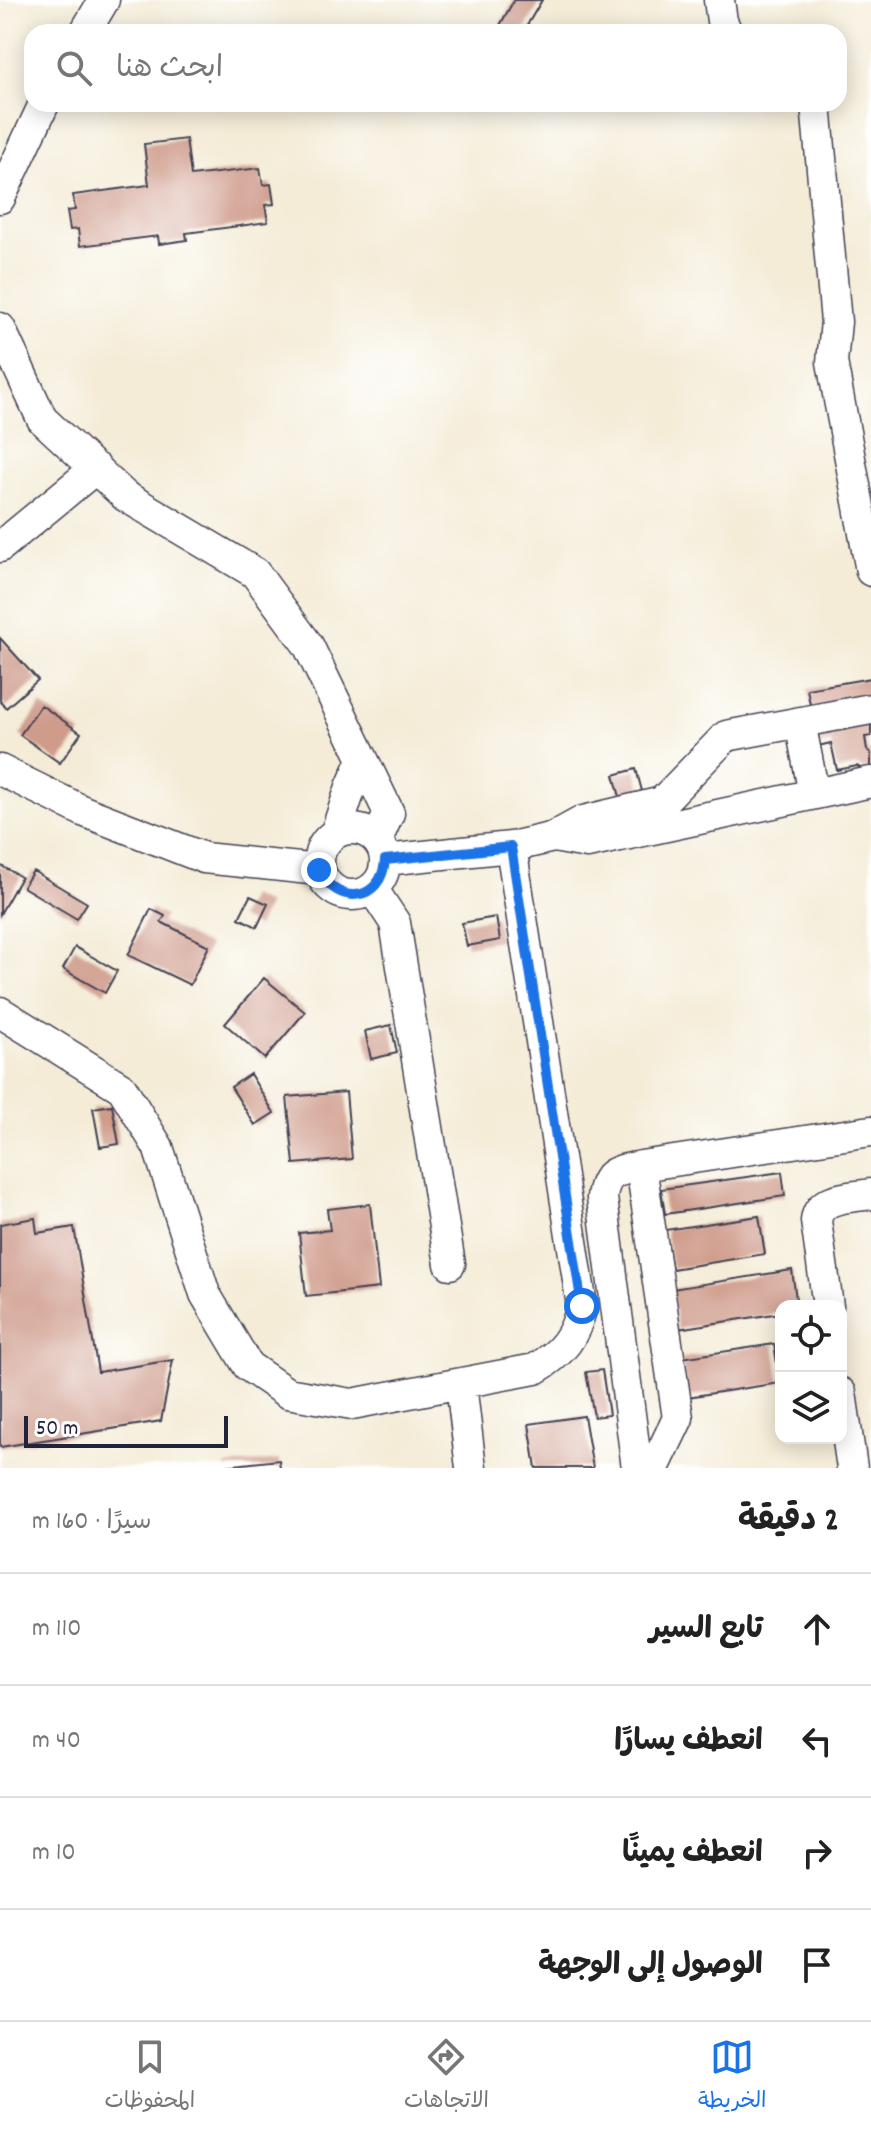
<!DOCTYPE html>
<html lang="ar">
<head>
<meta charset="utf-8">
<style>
  :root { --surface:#fff; --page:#f6f6f6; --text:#222; --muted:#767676; --line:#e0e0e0; --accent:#1a73e8 }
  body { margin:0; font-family:Dekko,"Playpen Sans Arabic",sans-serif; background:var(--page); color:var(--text); direction:rtl }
  .controls { position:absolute; right:24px; bottom:24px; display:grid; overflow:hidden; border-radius:16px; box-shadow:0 4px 20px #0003 }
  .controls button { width:72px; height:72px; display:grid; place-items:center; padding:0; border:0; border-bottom:2px solid var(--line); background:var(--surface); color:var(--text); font:40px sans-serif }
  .scale { position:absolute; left:24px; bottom:20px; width:204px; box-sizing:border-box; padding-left:8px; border:4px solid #22223b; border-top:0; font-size:22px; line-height:28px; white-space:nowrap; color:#22223b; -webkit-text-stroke:6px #fff; paint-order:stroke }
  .stop { position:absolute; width:24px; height:24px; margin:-18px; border:6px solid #1a73e8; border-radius:50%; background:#fff }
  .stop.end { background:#1a73e8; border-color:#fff; box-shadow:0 2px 8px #0008 }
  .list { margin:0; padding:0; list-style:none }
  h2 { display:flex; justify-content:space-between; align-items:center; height:104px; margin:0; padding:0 32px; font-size:34px }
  h2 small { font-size:26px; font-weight:400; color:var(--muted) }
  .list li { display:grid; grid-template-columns:52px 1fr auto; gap:24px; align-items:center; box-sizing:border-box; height:112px; padding:0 32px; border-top:2px solid var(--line) }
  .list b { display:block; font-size:30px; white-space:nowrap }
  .list em { font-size:26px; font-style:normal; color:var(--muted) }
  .icon { flex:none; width:44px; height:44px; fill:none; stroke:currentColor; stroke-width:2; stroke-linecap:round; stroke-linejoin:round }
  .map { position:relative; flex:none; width:871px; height:1468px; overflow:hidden; direction:ltr }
  .search { position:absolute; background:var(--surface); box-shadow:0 4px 20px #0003; left:24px; right:24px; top:24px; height:88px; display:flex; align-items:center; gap:20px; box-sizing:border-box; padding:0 28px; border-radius:24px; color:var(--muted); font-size:30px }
  .sheet { height:552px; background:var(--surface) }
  nav { display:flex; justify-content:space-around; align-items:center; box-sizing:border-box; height:112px; border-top:2px solid var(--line); background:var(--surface); font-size:22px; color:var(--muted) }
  nav a { display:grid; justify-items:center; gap:4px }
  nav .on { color:var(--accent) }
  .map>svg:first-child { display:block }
</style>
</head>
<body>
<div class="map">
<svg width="871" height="1468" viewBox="0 0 871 1468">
  <rect width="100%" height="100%" fill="#fff"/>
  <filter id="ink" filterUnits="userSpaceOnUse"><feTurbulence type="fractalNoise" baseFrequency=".0125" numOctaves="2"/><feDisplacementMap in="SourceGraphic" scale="16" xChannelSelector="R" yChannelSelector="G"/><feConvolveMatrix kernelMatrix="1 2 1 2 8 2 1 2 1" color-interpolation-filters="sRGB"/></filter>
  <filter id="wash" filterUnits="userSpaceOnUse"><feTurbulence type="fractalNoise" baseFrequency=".006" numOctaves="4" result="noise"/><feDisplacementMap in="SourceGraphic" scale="32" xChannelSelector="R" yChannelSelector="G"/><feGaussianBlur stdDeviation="1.8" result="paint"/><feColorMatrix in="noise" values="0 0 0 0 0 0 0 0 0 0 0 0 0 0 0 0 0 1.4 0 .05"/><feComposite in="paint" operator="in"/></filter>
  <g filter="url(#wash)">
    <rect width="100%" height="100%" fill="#f4ecd7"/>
    <g id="blocks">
      <path fill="#cf9b8b" d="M514,0H542L523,32H507L499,27Z
        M186,139L191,176L260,168L263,185L271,184L274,204L265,205L268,222L186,233L187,240L159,244L158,236L80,246L78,229L70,230L67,211L75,210L73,195L149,185L144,144Z
        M0,638L38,680L6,708L0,701Z
        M871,678V736L865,737L867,750L871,753V768L862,769L857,766L837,770L831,743L818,746L807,689Z
        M41,705L81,733L60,763L20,735Z
        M636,769L642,791L620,797L614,775Z
        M0,865L21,877L0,914Z
        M33,871L87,903L77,919L23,887Z
        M250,896L268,904L257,927L239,918Z
        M151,909L165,916L161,922L209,946L190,985L128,955Z
        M496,917L500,940L467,946L462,923Z
        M75,947L117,971L105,993L63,969Z
        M264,978L305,1012L265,1059L225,1024Z
        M391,1025L397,1053L371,1059L365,1031Z
        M250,1074L274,1113L255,1125L231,1087Z
        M346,1092L352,1159L294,1164L287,1097Z
        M112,1105L119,1144L100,1147L93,1108Z
        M782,1172L785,1196L665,1214L661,1189Z
        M370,1204L379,1288L306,1296L299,1233L330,1230L327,1209Z
        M759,1216L765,1254L672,1269L665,1230Z
        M35,1218L37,1233L74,1227L98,1372L173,1360L161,1421L0,1447V1224Z
        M792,1270L797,1306H781V1313L677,1329L672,1289Z
        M774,1344L780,1383L687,1397L681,1358Z
        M602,1370L609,1415L594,1417L586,1372Z
        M584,1416L593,1468H536L529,1424Z
        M279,1460L280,1468H226V1466Z"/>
    </g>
  </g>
  <g filter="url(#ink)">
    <use href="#blocks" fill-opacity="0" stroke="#424052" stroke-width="2"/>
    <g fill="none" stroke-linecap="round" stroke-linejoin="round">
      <g stroke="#424052" stroke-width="33">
        <path id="minor" d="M719,0L722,21L727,32
          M85,32L104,0
          M816,104L836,322L832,362L871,571
          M0,198L44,104
          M0,328L42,419L125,496L255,573L308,645L389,813L377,840
          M0,547L96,468
          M800,722L814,794
          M0,770L83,811L204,858L319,870
          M319 862a33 33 0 1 1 66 0a33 33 0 1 1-66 0Z
          M336,832L351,787L363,760
          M554,837L587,843L871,782
          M385,860L511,847L554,837L583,821L662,802L726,736L871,709
          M372,888L395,923L450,1264
          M0,1012L122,1088L158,1147L205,1294L248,1366L287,1393L352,1404L535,1369C563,1353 575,1336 582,1306L511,847
          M828,1306L816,1221C819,1195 851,1198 871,1194
          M461,1384L471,1468
          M841,1393L852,1468
          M637,1468L602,1198C605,1170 618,1171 641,1166
          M654,1468L678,1418L641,1166L871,1131"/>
      </g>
      <use href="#minor" stroke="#fff" stroke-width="30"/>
    </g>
  </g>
  <g fill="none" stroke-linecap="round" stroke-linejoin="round" filter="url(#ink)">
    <path stroke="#1a73e8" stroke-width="10" d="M319,870C337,907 382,902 385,860L511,847L582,1306"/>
  </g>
</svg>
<div class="controls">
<button><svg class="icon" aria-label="locate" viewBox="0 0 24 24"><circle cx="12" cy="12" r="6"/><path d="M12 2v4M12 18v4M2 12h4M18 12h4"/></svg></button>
<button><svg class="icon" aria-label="layers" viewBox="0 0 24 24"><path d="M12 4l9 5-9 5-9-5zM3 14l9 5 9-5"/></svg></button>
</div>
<div class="scale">50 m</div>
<div class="stop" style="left:582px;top:1306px"></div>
<div class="stop end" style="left:319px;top:870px"></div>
<div class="search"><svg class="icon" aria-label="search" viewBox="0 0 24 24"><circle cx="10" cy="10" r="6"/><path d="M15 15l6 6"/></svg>ابحث هنا</div>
</div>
<section class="sheet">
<h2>2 دقيقة<small>سيرًا · 160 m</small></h2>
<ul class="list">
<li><svg class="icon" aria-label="ahead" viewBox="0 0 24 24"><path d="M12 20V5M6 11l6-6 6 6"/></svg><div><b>تابع السير</b></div><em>110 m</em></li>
<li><svg class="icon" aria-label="left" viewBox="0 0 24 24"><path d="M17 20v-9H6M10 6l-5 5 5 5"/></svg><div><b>انعطف يسارًا</b></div><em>40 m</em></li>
<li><svg class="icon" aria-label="right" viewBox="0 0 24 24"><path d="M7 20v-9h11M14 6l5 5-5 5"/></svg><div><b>انعطف يمينًا</b></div><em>10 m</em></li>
<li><svg class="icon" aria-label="arrive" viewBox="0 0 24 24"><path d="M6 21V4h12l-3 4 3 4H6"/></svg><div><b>الوصول إلى الوجهة</b></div></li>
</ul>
</section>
<nav>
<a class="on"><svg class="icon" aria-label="map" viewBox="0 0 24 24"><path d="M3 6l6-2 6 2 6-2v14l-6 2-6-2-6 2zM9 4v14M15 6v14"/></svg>الخريطة</a>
<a><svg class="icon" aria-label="directions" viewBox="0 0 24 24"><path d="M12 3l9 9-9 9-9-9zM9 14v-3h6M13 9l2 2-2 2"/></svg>الاتجاهات</a>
<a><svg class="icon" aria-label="saved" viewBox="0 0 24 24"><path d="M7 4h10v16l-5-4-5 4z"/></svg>المحفوظات</a>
</nav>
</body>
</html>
